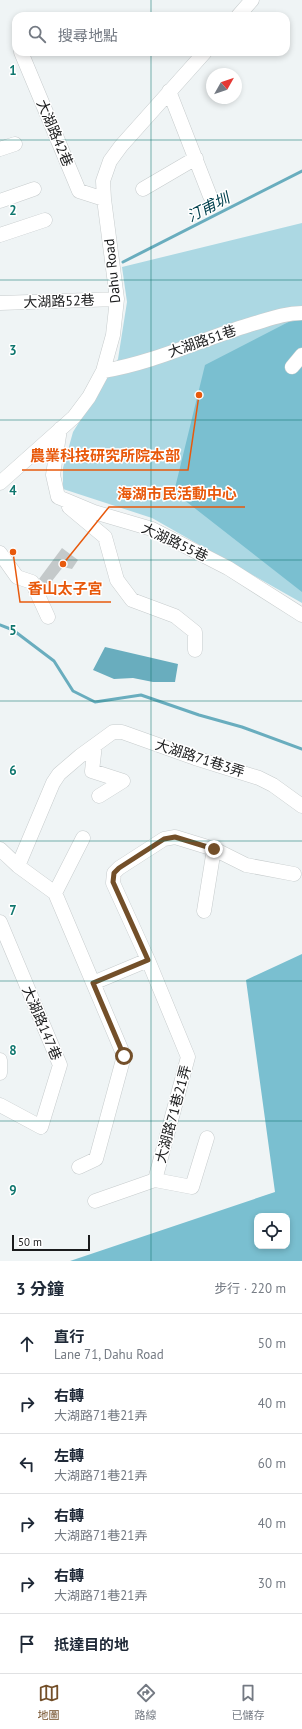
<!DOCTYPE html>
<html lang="zh-TW">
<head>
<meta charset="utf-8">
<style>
  :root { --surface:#fff; --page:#f6f6f7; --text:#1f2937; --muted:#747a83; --line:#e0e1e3; --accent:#734f29 }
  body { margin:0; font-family:"PT Sans","Noto Sans TC",sans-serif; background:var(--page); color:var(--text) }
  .controls { position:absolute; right:12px; bottom:12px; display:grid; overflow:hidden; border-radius:8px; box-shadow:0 2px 6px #0003 }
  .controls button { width:36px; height:36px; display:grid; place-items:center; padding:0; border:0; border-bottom:1px solid var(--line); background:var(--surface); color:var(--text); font:20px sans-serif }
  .compass { position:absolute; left:206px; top:68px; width:36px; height:36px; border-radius:50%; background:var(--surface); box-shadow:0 2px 6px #0003; rotate:50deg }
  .scale { position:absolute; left:12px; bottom:10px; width:78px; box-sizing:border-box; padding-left:4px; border:2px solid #1a1b1c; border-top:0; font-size:11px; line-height:14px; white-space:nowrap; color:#1a1b1c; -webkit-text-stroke:3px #fff; paint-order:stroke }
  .stop { position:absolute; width:12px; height:12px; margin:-9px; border:3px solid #734f29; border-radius:50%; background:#fff }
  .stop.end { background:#734f29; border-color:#fff; box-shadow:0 1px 4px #0008 }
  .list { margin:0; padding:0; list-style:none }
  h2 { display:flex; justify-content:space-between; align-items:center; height:52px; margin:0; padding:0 16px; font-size:17px }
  h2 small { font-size:13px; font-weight:400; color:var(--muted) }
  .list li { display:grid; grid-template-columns:26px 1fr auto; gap:12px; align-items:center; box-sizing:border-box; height:60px; padding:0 16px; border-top:1px solid var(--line) }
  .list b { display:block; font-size:15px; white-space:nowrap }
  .list p { margin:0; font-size:13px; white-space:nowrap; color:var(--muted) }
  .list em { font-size:13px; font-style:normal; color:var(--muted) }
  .icon { flex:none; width:22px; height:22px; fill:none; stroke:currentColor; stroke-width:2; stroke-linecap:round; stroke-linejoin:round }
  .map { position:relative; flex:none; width:302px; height:1261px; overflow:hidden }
  .search { position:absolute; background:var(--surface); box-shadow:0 2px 6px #0003; left:12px; right:12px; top:12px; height:44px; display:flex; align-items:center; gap:10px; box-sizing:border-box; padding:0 14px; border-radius:12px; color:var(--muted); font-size:15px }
  .sheet { height:412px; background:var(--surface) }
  nav { display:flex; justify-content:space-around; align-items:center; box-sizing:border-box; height:56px; border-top:1px solid var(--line); background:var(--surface); font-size:11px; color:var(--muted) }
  nav a { display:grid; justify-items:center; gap:2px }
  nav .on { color:var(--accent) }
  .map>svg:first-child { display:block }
</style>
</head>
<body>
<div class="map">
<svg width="302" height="1261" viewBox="0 0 302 1261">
  <rect width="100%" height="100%" fill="#eff4f5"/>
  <path fill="#acd8e3" d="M302,223V603L152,518L63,489V468L73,432L118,359L127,302L122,267Z"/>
  <path fill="#7abfd0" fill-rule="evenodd" d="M302,315V592L174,492L205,365Z
    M302,954V1261H70L275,1192L246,980ZM257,1216H287V1246H257Z"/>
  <path fill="#69adbe" d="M105,647L178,664L175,682H153L133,678L114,679L93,670Z"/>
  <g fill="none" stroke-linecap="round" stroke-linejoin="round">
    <path stroke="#69adbe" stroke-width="3" d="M123,262L302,171
      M0,625L13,630L54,661L73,691L95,702L141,695L199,715L242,727L302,749"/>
  </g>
  <path fill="#c4c9ca" d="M62,548L78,560L72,569L63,567L48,586L39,579Z"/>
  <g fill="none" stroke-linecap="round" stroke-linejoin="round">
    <g stroke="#c7cccd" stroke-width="15">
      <path id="minor" d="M238,16L252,0
        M21,52L79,191L104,199
        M169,91L210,196
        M0,149L15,144
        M143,189L196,158
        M0,201L34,189
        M0,235L45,220
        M0,303L117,299
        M292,367L302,355
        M103,371C153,363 200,340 249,325C267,320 283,313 302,313
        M60,429L53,475L58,497L94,512L152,529L228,568L302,615
        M0,483L74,417L89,397L103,371L113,335L117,299L104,199L103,181L110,161L121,146L205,52
        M69,507L105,537L117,580L132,600L175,616L195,632V650
        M0,553L17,577L32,582L48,617
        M95,745L92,771L123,781L99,796
        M0,849L18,866L55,893L124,1056L96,1159L79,1167
        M18,866L53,783L59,774L80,756L113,732H122L195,758L259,778L273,785L302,806
        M55,893L83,838
        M204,911L214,849
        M0,922L60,1065L41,1127L0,1105
        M93,983L148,960
        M0,1060V1073
        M155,1180L192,1187L207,1138
        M95,1201L155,1180L188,1057L148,960L113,883L114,873L119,868L164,839L175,837L214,849L246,865L294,874"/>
    </g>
    <use href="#minor" stroke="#fff" stroke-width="14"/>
  </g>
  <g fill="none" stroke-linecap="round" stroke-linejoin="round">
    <path stroke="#734f29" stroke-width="5" d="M124,1056L93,983L148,960L113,882L114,873L119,868L164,839L175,837L214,849"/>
  </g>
  <path fill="none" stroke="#0f766e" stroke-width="1" stroke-opacity="0.55" d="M151,0V16M151,52V1261M0,140H302M0,280H302M0,420H302M0,560H302M0,701H302M0,841H302M0,981H302M0,1121H302"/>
  <g text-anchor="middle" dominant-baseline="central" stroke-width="3" stroke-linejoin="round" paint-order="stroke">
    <g font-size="14" fill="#1a1b1c" stroke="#fff">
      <text transform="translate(55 133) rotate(67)">大湖路42巷</text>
      <text transform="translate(112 271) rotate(-96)">Dahu Road</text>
      <text transform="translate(59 301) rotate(-2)">大湖路52巷</text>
      <text transform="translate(202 341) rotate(-19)">大湖路51巷</text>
      <text transform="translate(175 542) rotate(25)">大湖路55巷</text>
      <text transform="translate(200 758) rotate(18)">大湖路71巷3弄</text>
      <text transform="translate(42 1023) rotate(67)">大湖路147巷</text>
      <text transform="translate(173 1114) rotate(-75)">大湖路71巷21弄</text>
    </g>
    <g font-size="15" font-style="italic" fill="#00404d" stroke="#fff">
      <text transform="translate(208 207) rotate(-27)">汀甫圳</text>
    </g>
  </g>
  <g font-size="13" text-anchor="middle" font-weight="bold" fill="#0f766e" stroke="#fff" stroke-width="3" stroke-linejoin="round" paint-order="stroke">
    <text x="13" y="75">1</text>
    <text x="13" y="215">2</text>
    <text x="13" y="355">3</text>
    <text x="13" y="495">4</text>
    <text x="13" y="635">5</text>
    <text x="13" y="775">6</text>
    <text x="13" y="915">7</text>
    <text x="13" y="1055">8</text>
    <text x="13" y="1195">9</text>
  </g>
  <path fill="none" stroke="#e8590c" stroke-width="1.5" d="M199 395L188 470H22M63 564L109 507H245M13 552L20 602H111"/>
  <g fill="#e8590c" stroke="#fff" stroke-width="1.5">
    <circle cx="199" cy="395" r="4"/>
    <circle cx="63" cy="564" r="4"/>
    <circle cx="13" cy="552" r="4"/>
  </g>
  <g font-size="15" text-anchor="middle" font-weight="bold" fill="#e8590c" stroke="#fff" stroke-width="3" stroke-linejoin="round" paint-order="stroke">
    <text x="105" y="461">農業科技研究所院本部</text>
    <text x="177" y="499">海湖市民活動中心</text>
    <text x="65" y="594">香山太子宮</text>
  </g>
</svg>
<div class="controls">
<button><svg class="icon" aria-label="locate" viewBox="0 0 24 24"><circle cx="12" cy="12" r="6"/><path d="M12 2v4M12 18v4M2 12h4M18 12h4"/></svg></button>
</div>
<svg class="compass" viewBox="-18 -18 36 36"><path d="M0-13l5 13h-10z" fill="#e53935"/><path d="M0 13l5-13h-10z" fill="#747a83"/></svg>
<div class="scale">50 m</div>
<div class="stop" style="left:124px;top:1056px"></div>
<div class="stop end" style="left:214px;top:849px"></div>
<div class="search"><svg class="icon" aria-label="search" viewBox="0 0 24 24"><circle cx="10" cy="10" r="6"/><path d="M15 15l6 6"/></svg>搜尋地點</div>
</div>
<section class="sheet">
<h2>3 分鐘<small>步行 · 220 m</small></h2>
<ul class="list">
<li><svg class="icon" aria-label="ahead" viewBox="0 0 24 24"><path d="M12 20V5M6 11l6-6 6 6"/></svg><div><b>直行</b><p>Lane 71, Dahu Road</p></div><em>50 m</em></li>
<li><svg class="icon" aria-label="right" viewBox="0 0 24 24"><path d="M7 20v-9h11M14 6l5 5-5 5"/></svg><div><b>右轉</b><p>大湖路71巷21弄</p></div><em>40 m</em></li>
<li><svg class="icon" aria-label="left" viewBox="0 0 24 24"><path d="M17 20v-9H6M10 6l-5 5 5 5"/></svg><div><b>左轉</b><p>大湖路71巷21弄</p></div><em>60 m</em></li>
<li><svg class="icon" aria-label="right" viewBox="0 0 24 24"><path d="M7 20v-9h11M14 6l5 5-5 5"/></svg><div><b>右轉</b><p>大湖路71巷21弄</p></div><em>40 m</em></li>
<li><svg class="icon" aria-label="right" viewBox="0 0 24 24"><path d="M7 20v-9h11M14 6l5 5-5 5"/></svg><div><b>右轉</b><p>大湖路71巷21弄</p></div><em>30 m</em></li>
<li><svg class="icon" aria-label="arrive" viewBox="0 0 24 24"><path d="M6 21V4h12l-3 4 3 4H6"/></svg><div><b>抵達目的地</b></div></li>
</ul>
</section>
<nav>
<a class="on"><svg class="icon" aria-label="map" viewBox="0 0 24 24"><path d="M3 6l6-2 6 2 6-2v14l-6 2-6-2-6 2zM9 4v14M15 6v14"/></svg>地圖</a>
<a><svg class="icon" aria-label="directions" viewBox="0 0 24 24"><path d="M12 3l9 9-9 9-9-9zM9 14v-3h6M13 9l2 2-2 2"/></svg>路線</a>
<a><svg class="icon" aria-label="saved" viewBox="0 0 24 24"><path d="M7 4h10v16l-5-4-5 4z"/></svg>已儲存</a>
</nav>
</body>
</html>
